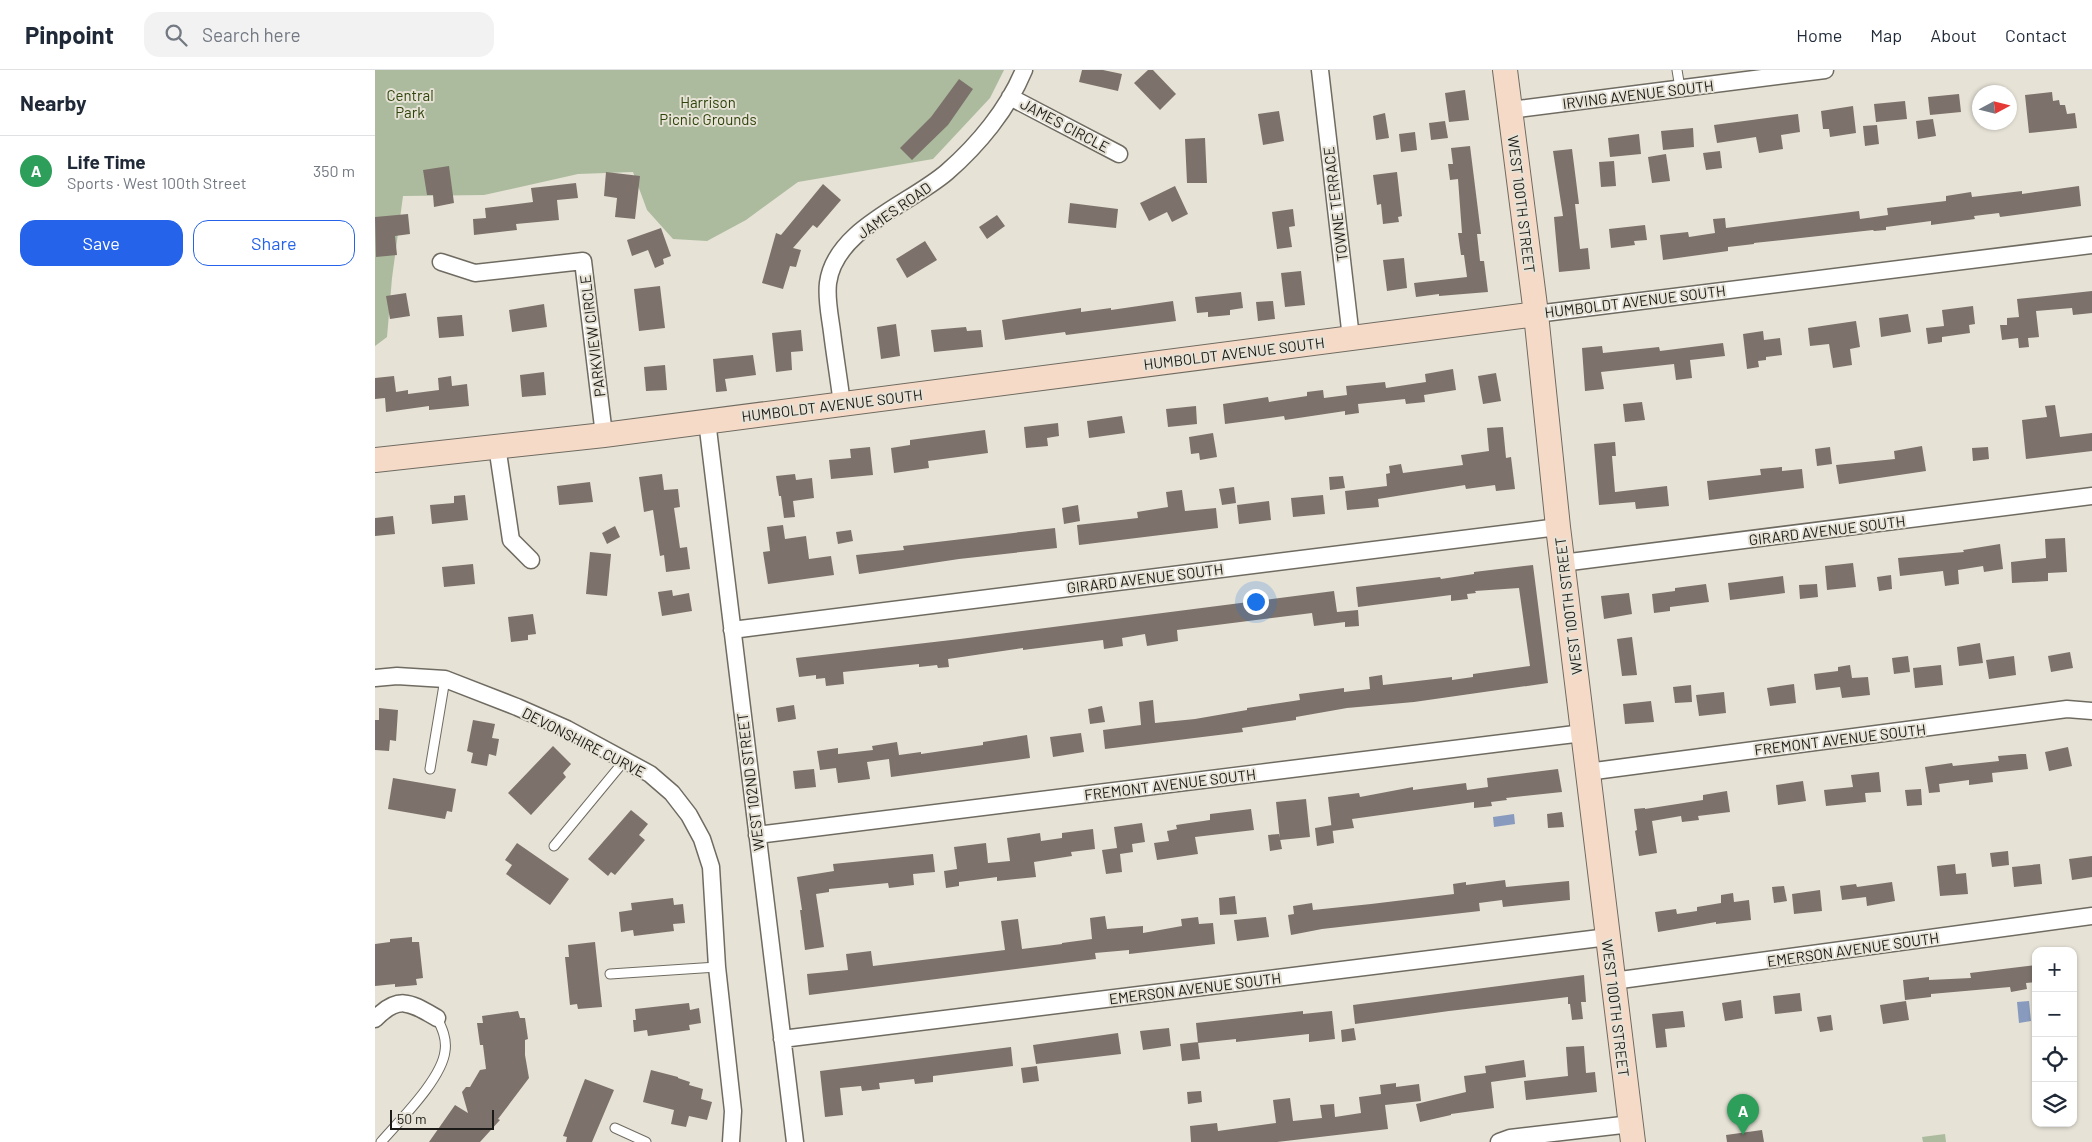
<!DOCTYPE html>
<html lang="en">
<head>
<meta charset="utf-8">
<style>
  :root { --surface:#fff; --page:#f2f2f3; --text:#1f2937; --muted:#747a83; --line:#e0e1e3; --accent:#2563eb }
  body { margin:0; font-family:Barlow,sans-serif; background:var(--page); color:var(--text) }
  .controls { position:absolute; right:15px; bottom:15px; display:grid; overflow:hidden; border-radius:10px; box-shadow:0 1px 4px #0004 }
  .controls button { width:45px; height:45px; display:grid; place-items:center; padding:0; border:0; border-bottom:1px solid var(--line); background:var(--surface); color:var(--text); font:25px sans-serif }
  .compass { position:absolute; left:1597px; top:15px; width:45px; height:45px; border-radius:50%; background:var(--surface); box-shadow:0 1px 4px #0004; rotate:83deg }
  .scale { position:absolute; left:15px; bottom:12px; width:104px; box-sizing:border-box; padding-left:5px; border:2px solid #1c1b17; border-top:0; font-size:14px; line-height:18px; white-space:nowrap; color:#1c1b17; -webkit-text-stroke:4px #e6e2d6; paint-order:stroke }
  .you { position:absolute; left:880px; top:531px; width:18px; height:18px; margin:-12px; border:4px solid #fff; border-radius:50%; background:#1a73e8; box-shadow:0 0 0 8px #1a73e833 }
  .badge { display:grid; place-items:center; width:32px; height:32px; border-radius:50%; background:var(--accent); color:#fff; font-size:16px; font-weight:700 }
  .pin { position:absolute; translate:-50% -41px; filter:drop-shadow(0 1px 2px #0008) }
  .pin::after { content:''; position:absolute; top:26px; width:18px; height:15px; background:inherit; clip-path:polygon(0 0,100% 0,50% 100%) }
  .list { margin:0; padding:0; list-style:none }
  h2 { display:flex; justify-content:space-between; align-items:center; height:65px; margin:0; padding:0 20px; font-size:21px }
  h2 small { font-size:16px; font-weight:400; color:var(--muted) }
  .list li { display:grid; grid-template-columns:32px 1fr auto; gap:15px; align-items:center; box-sizing:border-box; height:70px; padding:0 20px; border-top:1px solid var(--line) }
  .list b { display:block; font-size:19px; white-space:nowrap }
  .list p { margin:0; font-size:16px; white-space:nowrap; color:var(--muted) }
  .list em { font-size:16px; font-style:normal; color:var(--muted) }
  .actions { display:flex; gap:10px; padding:15px 20px }
  .actions a { flex:1; padding:11px 0; border:1px solid var(--accent); border-radius:15px; text-align:center; font-size:18px; color:var(--accent) }
  .actions .main { background:var(--accent); color:#fff }
  .icon { flex:none; width:28px; height:28px; fill:none; stroke:currentColor; stroke-width:2; stroke-linecap:round; stroke-linejoin:round }
  .map { position:relative; flex:none; width:1717px; height:1072px; overflow:hidden }
  header { display:flex; align-items:center; gap:30px; box-sizing:border-box; height:70px; padding:0 25px; background:var(--surface); border-bottom:1px solid var(--line) }
  header strong { font-size:24px }
  nav { display:flex; gap:28px; margin-inline-start:auto; font-size:18px }
  .search { width:350px; height:45px; background:var(--page); display:flex; align-items:center; gap:12px; box-sizing:border-box; padding:0 18px; border-radius:15px; color:var(--muted); font-size:19px }
  main { display:flex }
  aside { flex:1; background:var(--surface) }
  .map>svg:first-child { display:block }
</style>
</head>
<body>
<header>
<strong>Pinpoint</strong>
<div class="search"><svg class="icon" aria-label="search" viewBox="0 0 24 24"><circle cx="10" cy="10" r="6"/><path d="M15 15l6 6"/></svg>Search here</div>
<nav><a>Home</a><a>Map</a><a>About</a><a>Contact</a></nav>
</header>
<main>
<aside>
<h2>Nearby<small></small></h2>
<ul class="list">
<li><span class="badge" style="background:#2e9e5b">A</span><div><b>Life Time</b><p>Sports · West 100th Street</p></div><em>350 m</em></li>
</ul>
<div class="actions"><a class="main">Save</a><a>Share</a></div>
</aside>
<div class="map">
<svg width="1717" height="1072" viewBox="0 0 1717 1072">
  <rect width="100%" height="100%" fill="#e6e2d6"/>
  <path fill="#acbb9d" d="M0,0H629L615,28L558,89L423,112L371,150L332,171L298,169L272,140L258,102L203,104L109,125L28,126L17,208L12,267L0,276Z
    M1570,1064L1571,1072H1548L1547,1067Z"/>
  <path fill="#889abd" d="M1139,744L1140,754L1119,757L1118,747Z
    M1654,931L1656,951L1644,953L1642,932Z"/>
  <path fill="#7c726b" d="M707,0H728L747,4L743,21L704,12Z
    M773,0H778L801,24L785,40L759,13Z
    M584,9L598,19L573,55L537,90L525,78L556,47Z
    M1090,20L1094,50L1074,52L1070,23Z
    M1677,22L1678,31L1684,30L1685,35H1690L1692,44L1700,43L1702,58L1654,63L1650,25Z
    M1584,24L1586,42L1555,45L1553,27Z
    M1530,31L1532,49L1501,52L1499,34Z
    M1478,36L1481,63L1455,67L1454,59H1448L1446,41Z
    M904,41L909,71L888,75L883,44Z
    M1010,43L1014,68L1001,70L998,46Z
    M1423,44L1425,62L1406,65L1408,79L1384,83L1381,67L1342,73L1339,55Z
    M1558,49L1561,66L1543,69L1541,51Z
    M1070,51L1073,68L1056,70L1054,53Z
    M1502,55L1504,74L1490,76L1488,56Z
    M1318,58L1319,77L1288,80L1286,61Z
    M1040,62L1042,80L1026,82L1024,64Z
    M1264,64L1266,84L1235,87L1233,68Z
    M830,68L832,113H812L810,69Z
    M1095,76L1106,164H1102L1105,191H1109L1113,222L1064,226V224L1041,227L1039,213L1092,207L1089,185H1086L1083,163H1087L1083,109L1075,110L1073,94H1078L1076,78Z
    M1197,79L1204,134H1200L1205,179L1213,178L1215,199L1184,202L1179,147L1188,146L1178,81Z
    M1345,81L1347,98L1331,100L1328,83Z
    M1291,84L1295,111L1277,113L1273,87Z
    M1239,91L1241,116L1226,117L1224,92Z
    M74,96L79,133L59,137L58,125H52L48,100Z
    M231,102L265,106L260,149L240,147L242,128L229,126Z
    M1022,102L1027,146L1023,147L1024,152L1008,154L1006,134L1002,135L998,105Z
    M201,113L203,128L182,130L184,150L141,154L142,160L99,165L98,149L111,148L110,138L158,132L156,118Z
    M448,114L466,130L442,158L438,155L418,178L426,180L421,197L415,196L408,219L387,213L401,163L406,165Z
    M800,116L813,144L797,152L792,142L774,151L765,133Z
    M1704,116L1706,136L1625,147L1624,143L1599,146L1600,149L1556,155V151L1511,157V160L1499,161L1498,160L1379,173V174L1353,177V181L1288,190L1285,165L1313,162L1314,167L1340,163L1338,149L1350,148L1351,158L1484,141L1485,149L1513,145L1512,138L1571,131V126L1596,122L1597,127L1647,121V124Z
    M695,133L743,139L741,158L693,153Z
    M918,139L920,156L914,157L917,177L902,179L897,142Z
    M33,144L35,164L20,166L22,185L1,187L0,147Z
    M622,145L630,156L612,169L604,157Z
    M1270,155L1272,170L1259,171L1260,175L1236,178L1234,159Z
    M286,158L296,186L288,189L289,194L280,198L273,180L257,186L252,170Z
    M550,171L562,190L532,208L521,189Z
    M1029,188L1032,218L1012,221L1008,190Z
    M926,201L930,235L910,237L906,203Z
    M285,216L290,258L264,261L259,219Z
    M1717,221V243L1698,245L1697,238L1661,241L1664,267L1653,268L1654,277L1644,278L1643,268L1627,270L1625,255H1632V248L1644,247L1642,229Z
    M866,222L868,238L855,240V245L833,247V242L822,243L820,227Z
    M31,223L35,246L15,249L11,226Z
    M798,231L801,251L691,265L690,262L630,270L627,250L706,238V242L736,238V240Z
    M898,231L900,249L883,251L881,232Z
    M169,234L172,257L137,262L134,240Z
    M1598,236L1600,254L1594,255L1595,263L1567,267V272L1553,274L1551,258L1569,256L1567,240Z
    M1533,244L1536,262L1506,267L1504,248Z
    M87,245L89,266L64,268L62,247Z
    M1481,251L1485,277L1475,279L1477,295L1458,298L1454,274L1435,276L1433,258Z
    M521,254L525,286L506,289L502,257Z
    M591,257L592,261L606,260L608,277L559,282L556,260Z
    M426,260L428,281L416,282L417,300L401,302L397,263Z
    M1388,261L1389,270L1405,268L1407,285L1391,287V290L1383,291L1384,297L1372,299L1368,264Z
    M1348,273L1350,286L1315,290L1317,308L1301,310L1299,294L1226,302L1229,319L1210,321L1207,278L1227,276L1228,283L1284,277L1285,281Z
    M378,285L381,305L350,309L352,321L341,322L338,289Z
    M290,295L292,320L271,321L269,297Z
    M1078,299L1081,320L1049,325L1050,332L1031,334L1030,329L983,334L984,343L970,345V341L910,350L909,346L850,354L848,334L893,327L894,332L932,326V322L948,320L949,328L972,325L971,316L1010,312L1011,318L1051,312L1050,304Z
    M169,302L171,325L147,327L145,305Z
    M1121,303L1126,331L1108,334L1103,306Z
    M19,306L21,322L33,320V324L64,320L63,308L76,306L77,316L92,314L94,336L54,340V336L11,342L10,328L0,329V308Z
    M1267,332L1270,350L1250,352L1248,334Z
    M1680,335L1685,367L1717,363V381L1651,389L1647,350L1672,347L1670,336Z
    M821,336L822,354L793,357L791,339Z
    M747,346L750,363L714,368L712,351Z
    M683,353L684,366L672,368L673,376L651,378L649,357Z
    M1128,357L1131,388L1136,387L1140,419L1121,421L1120,415L1091,419L1090,415L1003,429L1004,437L972,440L970,421L1012,416L1011,404L1015,403L1014,396L1026,394L1028,403L1088,395L1086,385L1114,381L1112,358Z
    M610,360L613,383L553,391L554,398L519,403L516,378L535,375V370Z
    M838,363L842,387L825,390L824,383L816,384L814,367Z
    M1240,372L1241,386H1237L1240,422L1292,416L1294,436L1261,439L1260,432L1224,435L1219,374Z
    M1547,376L1551,401L1464,414L1461,395L1520,389L1519,381Z
    M495,377L498,405L456,409L454,390L476,388L475,379Z
    M1455,377L1457,394L1442,396L1440,379Z
    M1613,377L1614,389L1598,391L1597,378Z
    M1407,397V401L1427,399L1429,418L1334,430L1332,411L1386,405L1385,399Z
    M287,404L289,420L303,419L305,437L299,438L305,478L312,477L315,499L291,502L289,485L285,486L278,440L269,442L264,407Z
    M420,404L421,410L437,408L439,428L418,431L420,447L409,448L406,426H404L401,406Z
    M968,406L970,418L955,420L954,407Z
    M215,412L218,432L184,435L182,416Z
    M859,417L861,433L847,435L844,419Z
    M807,420L810,441L841,438L843,458L704,475L702,455L763,448L762,442L793,437L791,422Z
    M90,425L93,450L57,454L55,435L79,433V426Z
    M948,425L950,444L918,447L916,428Z
    M894,431L896,450L864,454L862,435Z
    M703,435L705,451L689,454L687,438Z
    M18,446L20,464L0,466V448Z
    M408,455L410,469L431,466L434,489L456,486L459,505L393,514L388,482L395,481L392,457Z
    M240,456L245,467L232,474L227,463Z
    M680,458L682,478L584,489L484,504L481,485L529,480L528,476Z
    M476,460L478,471L463,474L461,462Z
    M1690,468L1692,502L1673,503V511L1637,513L1636,492L1671,488L1670,469Z
    M1625,474L1628,499L1609,502L1608,496L1583,500L1584,514L1570,516L1568,501L1525,506L1523,488L1589,482L1588,480Z
    M215,482L236,484L232,526L211,524Z
    M1478,493L1481,517L1452,520L1450,496Z
    M98,494L100,514L69,517L67,497Z
    M1158,495L1173,613L1039,632L972,638L921,647V650L867,658L868,662L730,679L728,660L766,655L764,632L778,630L780,653L820,649L872,640V638L925,630L924,624L969,618V622L995,619L994,607L1007,605L1008,615L1077,607V610L1098,607V604L1155,596L1144,518L1100,521L1101,523L1092,524L1093,529L1076,531V525L983,537L981,517L1065,507L1066,509L1099,504V502Z
    M1516,505L1517,519L1504,521L1502,507Z
    M1408,506L1410,523L1355,530L1353,513Z
    M1331,514L1334,532L1295,537V541L1279,543L1277,524L1300,521V518Z
    M1442,514L1443,527L1425,529L1424,515Z
    M297,520L298,526L314,523L317,541L287,546L283,522Z
    M959,521L962,542L983,540L984,556L970,557V552L939,556L937,543L802,560L803,571L772,576L770,564L747,568L748,576L729,579L728,570L648,580V578L573,589L574,597L563,598L562,595L544,597V594L468,602L469,614L451,616L450,608L441,609V605L424,607L421,588L585,569Z
    M1254,523L1257,544L1229,549L1226,526Z
    M158,544L161,564L153,565V570L136,572L133,547Z
    M1257,567L1262,605L1247,606L1242,569Z
    M1605,573L1608,593L1584,596L1582,577Z
    M1695,582L1698,598L1676,602L1673,586Z
    M1533,586L1535,602L1519,604L1517,588Z
    M1639,586L1641,605L1614,609L1611,590Z
    M1475,595L1477,608L1493,607L1495,625L1467,628L1465,617L1441,620L1439,604L1463,601V597Z
    M1566,595L1568,615L1540,618L1538,598Z
    M1419,614L1421,633L1395,636L1392,618Z
    M1316,615L1317,632L1300,633L1298,617Z
    M1349,622L1351,643L1324,646L1321,625Z
    M1276,631L1279,652L1250,654L1248,634Z
    M419,635L421,649L403,652L401,638Z
    M727,636L730,652L715,654L713,639Z
    M4,638L23,640L21,671L15,670L14,681L0,680V650H4Z
    M98,650L120,654L117,668L124,669L121,686L114,684L112,696L96,693L98,683L92,681Z
    M706,663L709,682L678,687L675,667Z
    M652,665L655,688L516,707L514,689L492,692L495,709L463,713L461,698L445,700L442,681L463,678V684L498,680L497,676L522,672L524,685L546,682V684L608,675V672Z
    M178,676L196,694L188,703L191,707L156,745L133,723Z
    M1693,677L1697,696L1674,701L1670,682Z
    M1646,684H1651L1653,699L1617,703L1618,712L1594,715V710L1564,714L1565,722L1554,723L1550,697L1577,693L1578,696L1624,691L1623,686Z
    M439,699L441,717L420,719L418,701Z
    M1183,699L1187,722L1131,728L1132,730L1116,732L1117,736L1099,738V732L977,749L979,758L957,761L953,727L984,723L985,727L1038,717V720L1091,713L1092,720L1113,717L1112,708Z
    M1504,702L1506,722L1490,723L1491,732L1451,736L1449,720L1478,717L1476,705Z
    M18,708L81,719L77,742L72,741L70,749L13,739Z
    M1428,711L1431,731L1403,735L1401,715Z
    M1546,719L1547,735L1532,736L1530,720Z
    M1352,721L1355,742L1323,746L1324,750L1307,752L1306,746L1277,751L1282,783L1264,786L1260,761L1262,760L1259,739L1270,738V739L1328,730V725Z
    M931,729L935,767L905,770L901,732Z
    M876,739L879,760L820,767L823,784L782,790L779,773L794,771L792,761L802,759L801,755L835,750V744Z
    M256,740L273,754L264,765L270,770L240,805L236,802L233,806L213,789Z
    M1187,742L1189,757L1173,758L1172,744Z
    M767,753L770,772L757,774L758,782L745,784L747,802L731,804L727,780L742,778L739,757Z
    M957,755L959,773L942,776L940,758Z
    M718,759L720,779L696,782L697,786L659,792L661,807L622,811V807L584,812V816L571,818L569,801L582,799L579,777L611,773L613,793L635,791L632,768L665,763L666,771L687,768V763Z
    M904,764L907,779L895,781L893,765Z
    M142,773L194,809L175,835L131,804L137,795L130,790Z
    M1633,781L1634,795L1617,797L1615,783Z
    M558,784L560,802L538,804L539,815L514,818L513,813L454,819V822L441,824L449,877L430,880L425,840H427L422,807L459,801L458,794Z
    M1717,786V807L1697,810L1694,789Z
    M1580,794L1581,804L1591,803L1593,824L1565,826L1562,796Z
    M1665,794L1667,814L1639,817L1637,797Z
    M1130,810L1131,817L1194,811L1195,830L1128,837L1127,830L1104,833L1105,841L947,859L916,865L913,845L919,844L918,836L937,833L938,840L996,834L1079,824L1078,814L1091,812V815Z
    M1517,812L1520,831L1492,836L1491,827L1467,830L1465,816L1481,814L1482,817Z
    M1409,816L1412,831L1399,833L1397,817Z
    M1445,820L1447,841L1419,844L1417,824Z
    M1358,823L1359,832L1374,830L1376,850L1341,854V852L1283,862L1280,842L1301,839L1302,844L1322,841V837L1346,833V825Z
    M860,826L862,844L845,845L844,828Z
    M298,828L299,835L308,834L310,853L298,854L299,861L259,866L258,860L246,862L244,842L257,840L256,833Z
    M730,846L732,859L768,856V863L807,856L806,849L823,847L824,854L838,853L840,874L754,884V880L720,883L721,889L434,925L432,904L473,900L471,884L496,881L498,896L630,880L626,851L643,849L647,879L687,874V873L717,869L715,848Z
    M891,847L894,867L862,871L859,850Z
    M37,867V872H44L48,908L41,909L42,915L20,917V914L0,916V874L15,872V869Z
    M220,872L227,937L203,939L202,934L195,935L190,887H194L193,875Z
    M1661,895V912L1651,913L1652,919L1636,922L1635,917L1556,924V927L1530,930L1528,910L1554,907V910L1596,908L1595,903Z
    M1209,905L1211,932H1206L1208,949L1197,950L1195,934H1193V927L1074,941L980,954L978,935Z
    M1425,923L1427,941L1400,944L1398,926Z
    M1366,930L1368,948L1350,951L1347,933Z
    M1531,931L1534,950L1508,954L1505,935Z
    M314,933L315,940L324,938L326,953L314,955L315,960L273,966L272,960L259,962L258,950H261L260,939Z
    M143,941L145,948H150L153,969L150,970V985L154,1008L123,1049L125,1050L105,1072H54L80,1035L93,1043L87,1022L91,1017H95L105,1000L111,999L108,975H105L102,953H108L107,946Z
    M928,941V944L957,941L960,969L934,972V964L861,972V969L823,973L821,953Z
    M1308,941L1310,957L1290,959L1292,977L1281,978L1277,944Z
    M1456,945L1458,960L1445,962L1442,947Z
    M794,958L796,976L768,980L765,961Z
    M979,958L981,970L967,972L966,960Z
    M743,963L746,984L661,994L658,975Z
    M823,972L825,989L807,991L805,974Z
    M1209,976L1211,1003L1220,1002L1222,1022L1151,1030L1149,1011L1193,1006L1191,977Z
    M636,977L638,996L558,1006V1012L540,1014L539,1009L504,1013L505,1019L487,1021L486,1016L465,1018L468,1045L450,1047L445,1001Z
    M1149,990L1151,1007L1116,1012L1119,1038L1076,1044V1045L1045,1052L1041,1034L1091,1022L1089,1006L1111,1003L1110,996Z
    M662,996L664,1011L648,1013L646,998Z
    M276,1000L303,1007V1008L315,1012L314,1015L328,1019L326,1029L337,1032L332,1050L314,1046L311,1057L296,1054L299,1040L268,1032Z
    M210,1009L239,1020L217,1072H191L192,1067L188,1066Z
    M1021,1013V1017L1044,1014L1046,1031L1010,1035L1013,1059L902,1072H816L815,1056L842,1053L843,1061L901,1053L898,1030L915,1028L918,1051L947,1048L945,1035L959,1034L960,1047L986,1043L984,1027L1006,1024L1005,1015Z
    M826,1021L827,1032L813,1034L812,1022Z
    M1387,1060L1389,1072H1352L1351,1065Z"/>
  <g fill="none" stroke-linecap="round" stroke-linejoin="round">
    <g stroke="#6f6b61" stroke-width="11">
      <path id="lane" d="M1302,0L1305,18
        M55,699L70,609
        M179,776L250,690
        M235,904L342,897
        M240,1058L271,1072
        M6,1072C24,1051 67,1009 70,981C72,969 67,958 62,948"/>
    </g>
    <g stroke="#6f6b61" stroke-width="19">
      <path id="street" d="M945,0L976,268
        M635,27L744,84
        M1135,40L1450,0
        M66,192L100,203L208,191L229,365
        M1161,244L1717,175
        M467,334C464,310 460,286 457,262C455,246 451,229 453,213C460,159 535,134 572,102C603,75 633,39 649,0
        M332,351L420,1072
        M122,376L136,470L156,490
        M1187,493L1717,426
        M357,560L1183,457
        M0,608L22,606L70,609L142,637L192,659L275,704L297,723L314,745L327,769L336,797L342,897L358,1041L356,1072
        M1212,702L1692,639L1717,641
        M382,765L1208,663
        M1238,911L1717,846
        M0,949C24,924 36,933 62,948
        M407,969L1233,867
        M1124,1072L1135,1068L1256,1054"/>
    </g>
    <g stroke="#6f6b61" stroke-width="26">
      <path id="secondary" d="M1130,0L1161,244L1183,457L1258,1072
        M0,390L229,365L1161,244"/>
    </g>
    <use href="#lane" stroke="#fff" stroke-width="9"/>
    <use href="#street" stroke="#fff" stroke-width="16"/>
    <use href="#secondary" stroke="#f6dac8" stroke-width="24"/>
  </g>
  <g text-anchor="middle" dominant-baseline="central" stroke-width="4" stroke-linejoin="round" paint-order="stroke">
    <g font-size="15" fill="#1c1b17" stroke="#e6e2d6">
      <text transform="translate(1263 24) rotate(-7)">IRVING AVENUE SOUTH</text>
      <text transform="translate(690 55) rotate(28)">JAMES CIRCLE</text>
      <text transform="translate(960 134) rotate(-97)">TOWNE TERRACE</text>
      <text transform="translate(1147 134) rotate(83)">WEST 100TH STREET</text>
      <text transform="translate(519 140) rotate(-35)">JAMES ROAD</text>
      <text transform="translate(1260 231) rotate(-7)">HUMBOLDT AVENUE SOUTH</text>
      <text transform="translate(217 266) rotate(-97)">PARKVIEW CIRCLE</text>
      <text transform="translate(859 283) rotate(-7)">HUMBOLDT AVENUE SOUTH</text>
      <text transform="translate(457 335) rotate(-7)">HUMBOLDT AVENUE SOUTH</text>
      <text transform="translate(1452 460) rotate(-7)">GIRARD AVENUE SOUTH</text>
      <text transform="translate(770 508) rotate(-7)">GIRARD AVENUE SOUTH</text>
      <text transform="translate(1193 536) rotate(-97)">WEST 100TH STREET</text>
      <text transform="translate(1465 669) rotate(-7)">FREMONT AVENUE SOUTH</text>
      <text transform="translate(209 672) rotate(27)">DEVONSHIRE CURVE</text>
      <text transform="translate(375 712) rotate(-97)">WEST 102ND STREET</text>
      <text transform="translate(795 714) rotate(-7)">FREMONT AVENUE SOUTH</text>
      <text transform="translate(1478 879) rotate(-8)">EMERSON AVENUE SOUTH</text>
      <text transform="translate(820 918) rotate(-7)">EMERSON AVENUE SOUTH</text>
      <text transform="translate(1241 938) rotate(83)">WEST 100TH STREET</text>
    </g>
    <g font-size="15" fill="#2e440a" stroke="#e6e2d6">
      <text x="35" y="25">Central<tspan x="35" dy="17">Park</tspan></text>
      <text x="333" y="32">Harrison<tspan x="333" dy="17">Picnic Grounds</tspan></text>
    </g>
  </g>
</svg>
<div class="controls">
<button>+</button>
<button>−</button>
<button><svg class="icon" aria-label="locate" viewBox="0 0 24 24"><circle cx="12" cy="12" r="6"/><path d="M12 2v4M12 18v4M2 12h4M18 12h4"/></svg></button>
<button><svg class="icon" aria-label="layers" viewBox="0 0 24 24"><path d="M12 4l9 5-9 5-9-5zM3 14l9 5 9-5"/></svg></button>
</div>
<svg class="compass" viewBox="-18 -18 36 36"><path d="M0-13l5 13h-10z" fill="#e53935"/><path d="M0 13l5-13h-10z" fill="#747a83"/></svg>
<div class="scale">50 m</div>
<div class="you"></div>
<div class="pin badge" style="left:1368px;top:1065px;background:#2e9e5b">A</div>
</div>
</main>
</body>
</html>
